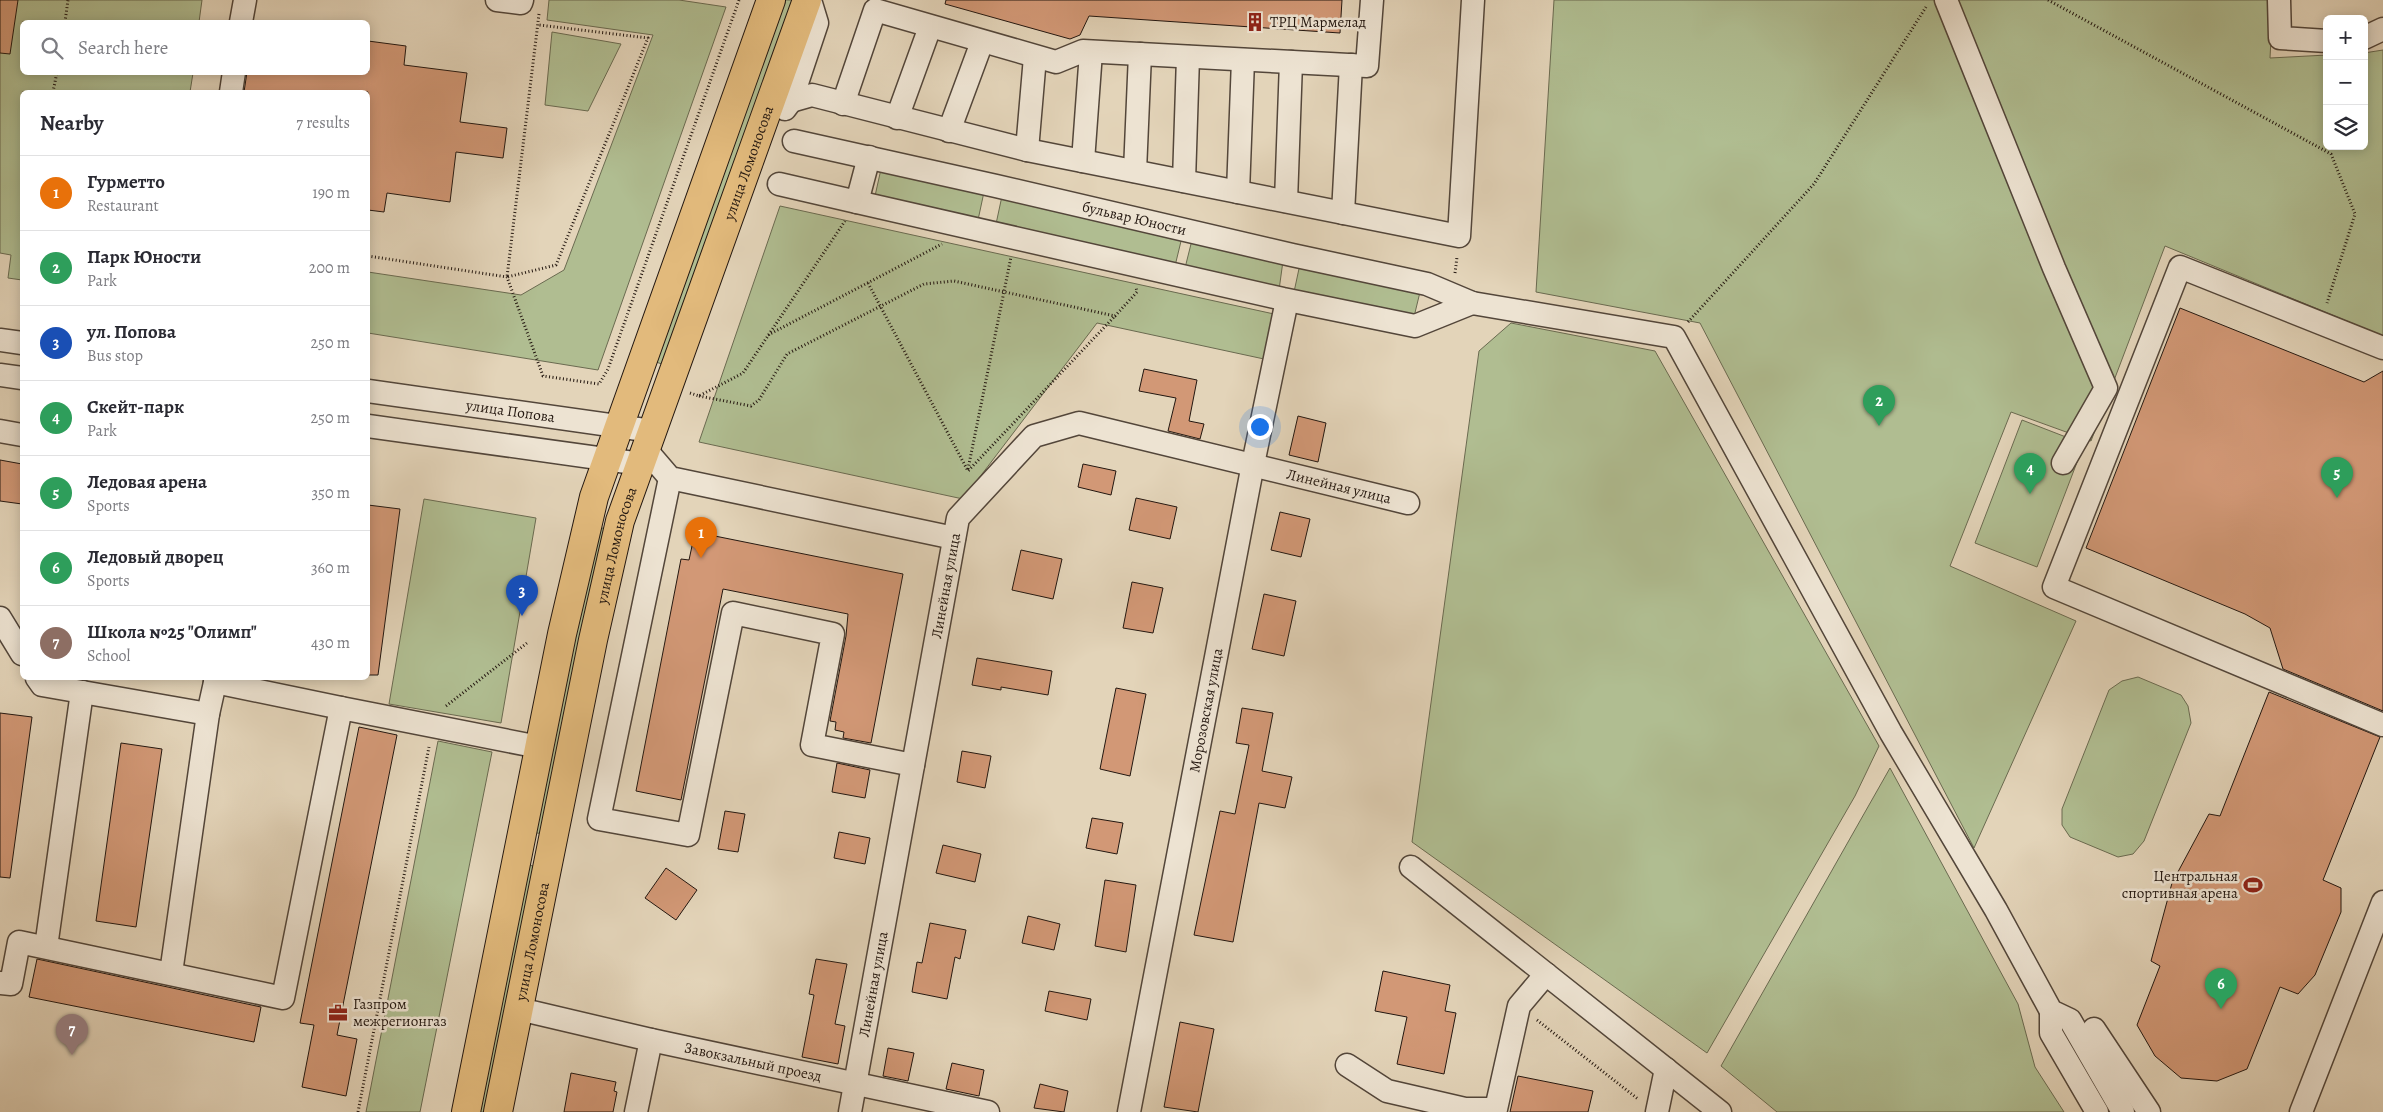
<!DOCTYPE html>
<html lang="en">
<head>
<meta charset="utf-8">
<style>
  :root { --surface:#fff; --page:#f7f7f7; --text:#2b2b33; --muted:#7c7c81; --line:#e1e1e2; --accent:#0b8043 }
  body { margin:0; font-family:Alegreya,serif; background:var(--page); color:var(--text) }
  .controls { position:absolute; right:15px; top:15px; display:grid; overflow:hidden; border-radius:8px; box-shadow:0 2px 12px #0003 }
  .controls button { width:45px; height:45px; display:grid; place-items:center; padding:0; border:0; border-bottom:1px solid var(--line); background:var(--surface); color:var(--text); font:25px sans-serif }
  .you { position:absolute; left:1259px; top:426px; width:18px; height:18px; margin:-12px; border:4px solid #fff; border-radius:50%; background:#1a73e8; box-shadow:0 0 0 8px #1a73e833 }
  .badge { display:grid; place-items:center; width:32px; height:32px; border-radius:50%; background:var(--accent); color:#fff; font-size:16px; font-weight:700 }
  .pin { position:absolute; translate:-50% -41px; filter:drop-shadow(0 1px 2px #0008) }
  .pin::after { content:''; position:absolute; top:26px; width:18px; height:15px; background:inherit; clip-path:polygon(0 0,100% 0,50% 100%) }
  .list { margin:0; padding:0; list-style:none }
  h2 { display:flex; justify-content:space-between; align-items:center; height:65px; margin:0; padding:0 20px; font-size:21px }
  h2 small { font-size:16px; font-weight:400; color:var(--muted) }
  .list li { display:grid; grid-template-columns:32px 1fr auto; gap:15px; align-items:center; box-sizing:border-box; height:75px; padding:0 20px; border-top:1px solid var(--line) }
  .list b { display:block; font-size:19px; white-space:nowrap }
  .list p { margin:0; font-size:16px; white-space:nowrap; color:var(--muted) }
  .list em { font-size:16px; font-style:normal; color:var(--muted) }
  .icon { flex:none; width:28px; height:28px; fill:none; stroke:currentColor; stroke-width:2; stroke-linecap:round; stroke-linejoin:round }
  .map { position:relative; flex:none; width:2383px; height:1112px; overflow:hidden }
  .search { position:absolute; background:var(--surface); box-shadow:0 2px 12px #0003; left:20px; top:20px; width:350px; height:55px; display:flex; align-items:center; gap:12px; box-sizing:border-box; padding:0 18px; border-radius:8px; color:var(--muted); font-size:19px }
  .panel { position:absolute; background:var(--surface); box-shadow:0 2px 12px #0003; left:20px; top:90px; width:350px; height:590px; border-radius:8px }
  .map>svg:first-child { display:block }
</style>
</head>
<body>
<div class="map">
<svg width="2383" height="1112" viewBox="0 0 2383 1112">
  <rect width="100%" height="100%" fill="#e3d4b9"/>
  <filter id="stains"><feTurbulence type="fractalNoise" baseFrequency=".004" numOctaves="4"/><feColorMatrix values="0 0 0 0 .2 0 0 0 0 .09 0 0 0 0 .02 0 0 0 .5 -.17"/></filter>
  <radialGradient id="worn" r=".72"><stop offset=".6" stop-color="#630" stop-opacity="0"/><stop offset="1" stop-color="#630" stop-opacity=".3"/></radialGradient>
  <path fill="#b0bd91" stroke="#6a6a50" d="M0,0H202L199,22H22V72L193,73L190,92H22V280L8,278L11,255L0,253Z
    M549,0H679L726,7L598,370L368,333V272L521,295L564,270L653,35L547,20Z
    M781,0H796L665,365L653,361Z
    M1554,0H2273L2270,58L2327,55V146H2364V53L2383,50V336L2165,246L2091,441L2011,412L1950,566L2076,621L1974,848L1700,323L1536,292Z
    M552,32L621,44L588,111L545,105Z
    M881,169L984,192L978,220L875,196Z
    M1002,196L1182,237L1175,266L996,224Z
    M780,206L1274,314L1264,359L1097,323L963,499L699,442Z
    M1192,240L1283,261L1279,290L1185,268Z
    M1300,264L1420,292L1413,321L1294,292Z
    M1511,323L1655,351L1879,746L1855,796L1707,1053L1412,842L1479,351Z
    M2022,420L2084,444L2037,567L1975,543Z
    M424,499L536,518L501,723L389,704Z
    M597,527L607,529L542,834L533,832Z
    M2138,677L2181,695L2188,706L2191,723L2144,841L2133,854L2118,857L2070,837L2062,825V809L2109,690L2122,681Z
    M438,741L492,752L420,1112H366Z
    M1890,768L2018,1004L2035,1067L2064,1112H1777L1721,1066Z
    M526,864L536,867L486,1112H476Z"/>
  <path fill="#d29876" stroke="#231710" d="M0,0H18L10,54L0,53Z
    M946,0H1342L1340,33L1089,16L1080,35L1070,39L945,4Z
    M368,41L406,46L404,65L467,73L460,122L507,128L503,158L456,152L450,202L387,193L384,212L368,210V92H244L247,72H368Z
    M2180,308L2364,382L2383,371V711L2283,669L2270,628L2245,614L2086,548Z
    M1144,369L1197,380L1189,421L1204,424L1200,439L1168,431L1176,398L1139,391Z
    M1298,416L1326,423L1318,462L1289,455Z
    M0,460L22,464V504L0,501Z
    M1083,464L1116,471L1111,495L1078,487Z
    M1136,498L1177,507L1170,539L1129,530Z
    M368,505L400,509L378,675H368Z
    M1280,512L1310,519L1301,557L1271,550Z
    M695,532L903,574L871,743L843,738L844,732L835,730L836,722L830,721L846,636L848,614L723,589L681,800L636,791L681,559L689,560Z
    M1021,550L1062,559L1053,599L1012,590Z
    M1132,582L1163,588L1153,633L1123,628Z
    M1264,594L1296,601L1284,656L1252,649Z
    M977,658L1052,671L1048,695L1001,687V690L972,685Z
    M1116,688L1146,694L1130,776L1100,769Z
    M2269,692L2380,737L2323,880L2341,888V912L2315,975L2298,994L2280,987L2247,1069L2217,1081L2181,1078L2155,1056L2137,1025L2160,966L2151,961L2172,883L2209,814L2220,816Z
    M1242,708L1273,713L1262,771L1292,777L1285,808L1259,803L1233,942L1194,935L1220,811L1235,814L1249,745L1236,743Z
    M0,713L32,717L10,878L0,877Z
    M359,727L397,735L337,1035L357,1039L346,1096L302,1087L314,1025L300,1023Z
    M121,743L162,749L136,927L96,921Z
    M962,751L991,756L985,788L957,782Z
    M837,763L870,770L865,798L832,792Z
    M725,811L745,814L738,852L718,849Z
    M1092,818L1123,823L1117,854L1086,848Z
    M839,832L870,838L865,864L834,858Z
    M943,845L981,854L975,882L936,873Z
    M666,868L697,890L676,920L645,898Z
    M1105,880L1136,885L1126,952L1095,946Z
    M1028,916L1060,924L1054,950L1022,943Z
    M930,923L966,930L960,959L955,957L947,999L912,992L917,962L922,963Z
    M37,959L261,1007L254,1042L29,997Z
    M816,959L847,964L835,1024L845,1026L838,1064L802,1057L814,995L809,994Z
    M1383,971L1450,985L1445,1011L1456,1013L1444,1074L1397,1064L1407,1017L1375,1011Z
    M1049,991L1091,999L1087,1020L1045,1011Z
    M1180,1022L1214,1029L1198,1112L1164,1107Z
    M888,1048L914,1053L908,1081L883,1076Z
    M952,1063L984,1070L979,1096L946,1089Z
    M571,1073L616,1082L614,1091L617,1092L613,1112H564Z
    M1518,1076L1593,1091L1588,1112H1510Z
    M1040,1084L1068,1091L1064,1112L1034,1108Z"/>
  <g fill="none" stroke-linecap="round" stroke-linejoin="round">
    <g stroke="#53463a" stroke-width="25">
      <g id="minor">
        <path d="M497,0L521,3L522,0"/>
        <path d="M1946,0L2054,268L2106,388L2063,463"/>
        <path d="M2279,0L2280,38L2327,41"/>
        <path d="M241,22L245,0"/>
        <path d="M2364,38L2383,29"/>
        <path d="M231,92L234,72"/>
        <path d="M791,101L812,95L1027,150L1459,236L1473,0"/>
        <path d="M843,104L875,10L1056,62L1083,51L1367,66L1372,0"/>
        <path d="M785,109L791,101L817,23L810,0"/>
        <path d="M897,118L930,27"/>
        <path d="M949,131L982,42"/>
        <path id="s1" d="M794,141L996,186L1292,255L1427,284L1472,303"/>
        <path d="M1027,150L1035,57"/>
        <path d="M1083,161L1091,52"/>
        <path d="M1135,171L1140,54"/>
        <path d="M1184,181L1188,57"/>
        <path d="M779,184L857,202L869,157"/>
        <path d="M1238,192L1243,60"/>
        <path d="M1286,201L1291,62"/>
        <path d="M857,202L1283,299L1415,326L1472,303L1674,337L1891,733L1996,910L2051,1011L2070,1020L2123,1112"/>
        <path d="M1343,213L1351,65"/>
        <path d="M0,340L22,343"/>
        <path d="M2383,348L2180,267L2054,587L2383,725"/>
        <path d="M0,375L22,378"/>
        <path id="s2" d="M368,391L652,431"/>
        <path d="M368,426L641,464"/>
        <path d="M0,431L22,435"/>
        <path d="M646,450L670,478L954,538"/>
        <path d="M670,478L599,819L688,835L733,613L833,634L812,745L913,765"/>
        <path d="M0,618L22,654"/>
        <path d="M37,678L42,685L208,714L216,678"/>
        <path d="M215,682L341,708"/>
        <path d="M1411,867L1720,1112"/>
        <path d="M46,947L82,692"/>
        <path d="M171,973L208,714"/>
        <path d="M0,983L11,984L19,942L283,998L341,708L539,747"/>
        <path id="s3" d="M519,1009L651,1040L988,1112"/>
        <path d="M2051,1011V1033L2097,1112"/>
        <path d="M2094,1029L2149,1112"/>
        <path d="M1347,1065L1387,1091L1465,1109H1496L1519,1006L1546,974"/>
        <path d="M636,1112L651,1040"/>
        <path id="s4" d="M850,1112L958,518L1034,436L1079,423L1408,503"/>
        <path id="s5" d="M1129,1112L1253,464L1285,310"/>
        <path d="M1657,1112L1666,1069"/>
        <path d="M2301,1112L2383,902"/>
      </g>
    </g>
    <g stroke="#231710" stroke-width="30">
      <g id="major">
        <path d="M466,1112L562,634L594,497L771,0"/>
        <path id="s6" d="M498,1112L593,640L620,521L807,0"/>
      </g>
    </g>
    <path stroke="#231710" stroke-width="3" stroke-dasharray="1 2.5" stroke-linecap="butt" d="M2048,0L2331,154L2355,214L2327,303
      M539,14L507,277L556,265L648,38L539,25
      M65,22L68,0
      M53,92L57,72
      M368,256L507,277L543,376L599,384L608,369L739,0
      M1455,273L1457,257
      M868,283L968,471L1115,316
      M1688,322L1814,184L1926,7
      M768,335L942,244
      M690,393L699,396L743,373L845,221
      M699,396L751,406L759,400L787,354L924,284L954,281L1115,316L1137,292L1136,287
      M968,469L1011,257
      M446,706L527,643
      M1537,1020L1638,1099
      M358,1112L429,747"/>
    <use href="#minor" stroke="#ede3d2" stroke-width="22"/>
    <use href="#major" stroke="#e2ba7c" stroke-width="28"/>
  </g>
  <defs>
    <g id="building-bare" transform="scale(1.5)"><path d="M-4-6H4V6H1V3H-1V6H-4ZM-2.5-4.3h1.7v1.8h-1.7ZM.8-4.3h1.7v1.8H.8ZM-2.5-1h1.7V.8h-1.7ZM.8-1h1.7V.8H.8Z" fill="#8f2418" stroke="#ede3d2" stroke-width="2.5" paint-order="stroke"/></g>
    <g id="stadium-bare" transform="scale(1.5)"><path d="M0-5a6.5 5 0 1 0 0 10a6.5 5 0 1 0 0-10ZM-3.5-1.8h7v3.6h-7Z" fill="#8f2418" stroke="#ede3d2" stroke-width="2.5" paint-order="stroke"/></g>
    <g id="office-bare" transform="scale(1.5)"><path d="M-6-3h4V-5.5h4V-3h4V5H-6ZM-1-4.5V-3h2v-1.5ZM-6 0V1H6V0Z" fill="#8f2418" stroke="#ede3d2" stroke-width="2.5" paint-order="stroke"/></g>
  </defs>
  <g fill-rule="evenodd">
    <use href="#building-bare" x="1255" y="22"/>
    <use href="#stadium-bare" x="2253" y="885"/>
    <use href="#office-bare" x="338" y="1013"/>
  </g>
  <g text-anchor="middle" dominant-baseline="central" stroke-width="5" stroke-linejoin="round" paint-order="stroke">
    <g font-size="15" fill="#231710" stroke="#ede3d2" text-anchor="start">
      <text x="1270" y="22">ТРЦ Мармелад</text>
      <text x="2238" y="876" text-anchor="end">Центральная<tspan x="2238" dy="17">спортивная арена</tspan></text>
      <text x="353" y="1004">Газпром<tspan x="353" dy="17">межрегионгаз</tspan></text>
    </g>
    <g font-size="15" fill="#231710" stroke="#ede3d2">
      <text stroke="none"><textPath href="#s6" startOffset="984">улица Ломоносова</textPath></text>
      <text stroke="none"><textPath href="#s1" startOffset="349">бульвар Юности</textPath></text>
      <text stroke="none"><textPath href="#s2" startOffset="144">улица Попова</textPath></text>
      <text stroke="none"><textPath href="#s4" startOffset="1030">Линейная улица</textPath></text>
      <text stroke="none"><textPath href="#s6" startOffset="579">улица Ломоносова</textPath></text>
      <text stroke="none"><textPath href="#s4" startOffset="535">Линейная улица</textPath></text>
      <text stroke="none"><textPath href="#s5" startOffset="409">Морозовская улица</textPath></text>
      <text stroke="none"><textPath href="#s6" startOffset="174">улица Ломоносова</textPath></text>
      <text stroke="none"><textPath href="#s4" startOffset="130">Линейная улица</textPath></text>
      <text stroke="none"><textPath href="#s3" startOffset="240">Завокзальный проезд</textPath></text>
    </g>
  </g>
  <rect width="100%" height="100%" filter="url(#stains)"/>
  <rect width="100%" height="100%" fill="url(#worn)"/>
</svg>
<div class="controls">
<button>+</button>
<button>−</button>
<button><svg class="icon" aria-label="layers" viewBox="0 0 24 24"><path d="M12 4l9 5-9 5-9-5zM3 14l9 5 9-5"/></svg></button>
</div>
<div class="you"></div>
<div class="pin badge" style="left:701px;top:558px;background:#e8710a">1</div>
<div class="pin badge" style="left:1879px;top:426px;background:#2e9e5b">2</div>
<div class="pin badge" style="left:522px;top:616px;background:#1a4fb4">3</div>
<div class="pin badge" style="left:2030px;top:494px;background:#2e9e5b">4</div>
<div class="pin badge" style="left:2337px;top:498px;background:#2e9e5b">5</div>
<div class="pin badge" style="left:2221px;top:1009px;background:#2e9e5b">6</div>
<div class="pin badge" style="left:72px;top:1055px;background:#8d6e63">7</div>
<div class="search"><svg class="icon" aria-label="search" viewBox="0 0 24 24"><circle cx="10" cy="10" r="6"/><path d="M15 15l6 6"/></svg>Search here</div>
<section class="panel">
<h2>Nearby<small>7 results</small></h2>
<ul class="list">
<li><span class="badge" style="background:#e8710a">1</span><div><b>Гурметто</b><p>Restaurant</p></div><em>190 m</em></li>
<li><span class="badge" style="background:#2e9e5b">2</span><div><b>Парк Юности</b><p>Park</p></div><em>200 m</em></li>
<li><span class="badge" style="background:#1a4fb4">3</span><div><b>ул. Попова</b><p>Bus stop</p></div><em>250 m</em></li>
<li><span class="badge" style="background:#2e9e5b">4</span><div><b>Скейт-парк</b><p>Park</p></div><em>250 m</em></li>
<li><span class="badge" style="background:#2e9e5b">5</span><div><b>Ледовая арена</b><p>Sports</p></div><em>350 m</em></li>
<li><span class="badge" style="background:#2e9e5b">6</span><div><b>Ледовый дворец</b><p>Sports</p></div><em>360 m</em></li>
<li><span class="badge" style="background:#8d6e63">7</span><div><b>Школа №25 &quot;Олимп&quot;</b><p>School</p></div><em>430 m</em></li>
</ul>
</section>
</div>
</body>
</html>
